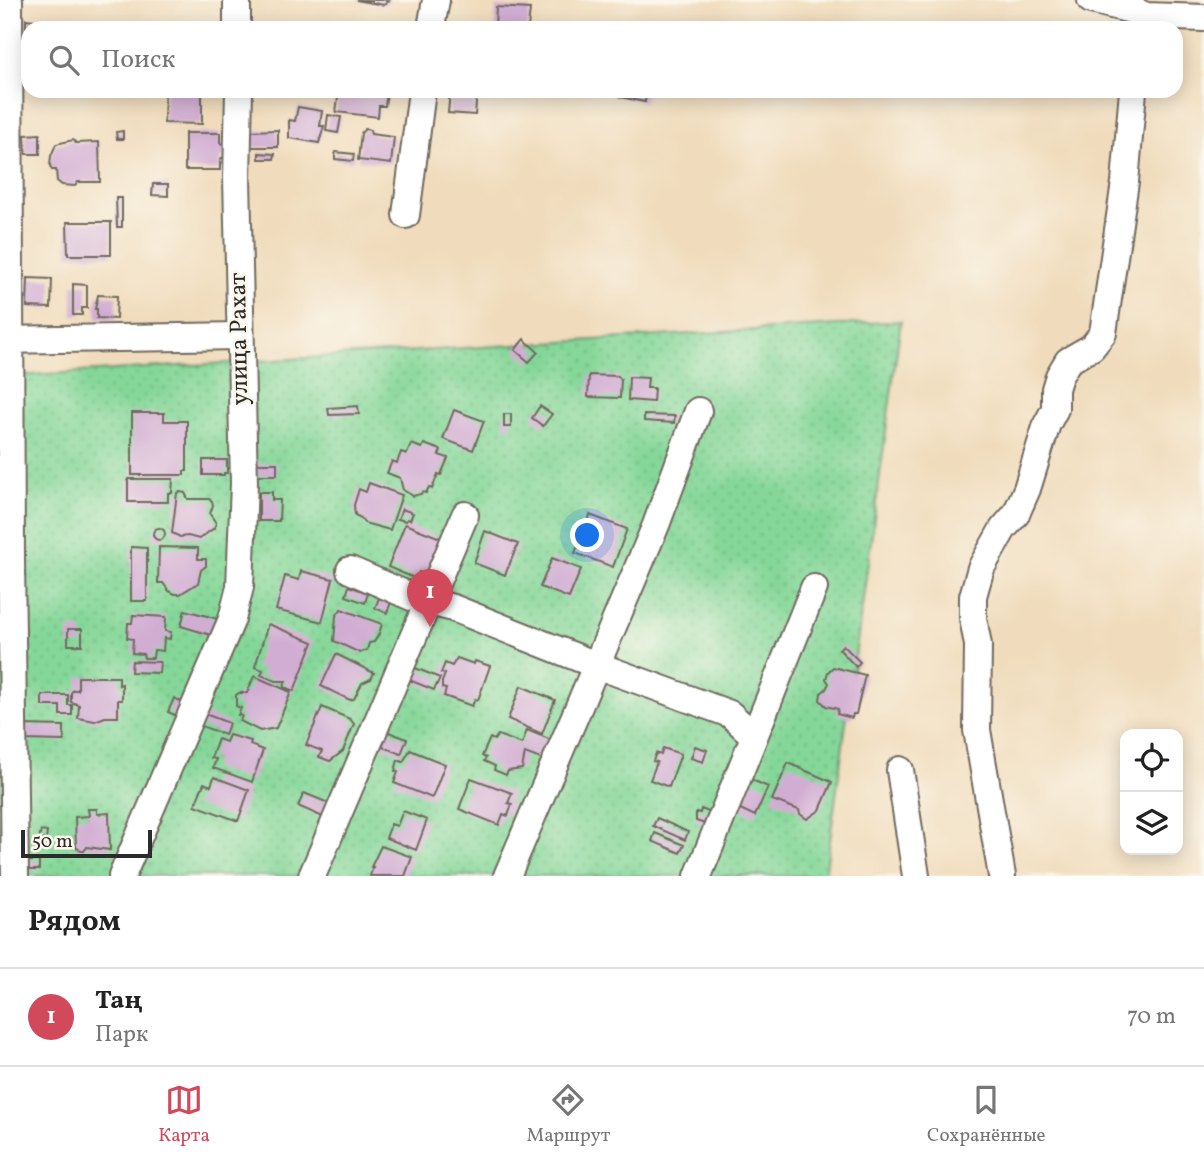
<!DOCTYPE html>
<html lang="ru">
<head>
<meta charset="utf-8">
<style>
  :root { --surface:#fff; --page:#f2f2f2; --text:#222; --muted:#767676; --line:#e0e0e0; --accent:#d1495b }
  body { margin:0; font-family:Vollkorn,serif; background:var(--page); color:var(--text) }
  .controls { position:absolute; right:21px; bottom:21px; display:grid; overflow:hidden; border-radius:14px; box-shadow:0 4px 18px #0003 }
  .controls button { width:63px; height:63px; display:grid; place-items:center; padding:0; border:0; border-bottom:2px solid var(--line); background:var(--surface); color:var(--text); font:35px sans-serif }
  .scale { position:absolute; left:21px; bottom:18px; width:131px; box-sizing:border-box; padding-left:7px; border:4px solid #2b2b2b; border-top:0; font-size:19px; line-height:24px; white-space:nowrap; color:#2b2b2b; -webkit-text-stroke:5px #fbf7ec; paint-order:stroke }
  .you { position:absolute; left:588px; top:536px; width:24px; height:24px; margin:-18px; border:5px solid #fff; border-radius:50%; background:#1a73e8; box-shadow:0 0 0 10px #1a73e833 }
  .badge { display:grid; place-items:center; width:46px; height:46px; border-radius:50%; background:var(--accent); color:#fff; font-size:23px; font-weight:700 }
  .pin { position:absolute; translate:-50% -58px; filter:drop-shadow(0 2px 4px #0008) }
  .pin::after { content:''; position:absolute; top:37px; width:24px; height:21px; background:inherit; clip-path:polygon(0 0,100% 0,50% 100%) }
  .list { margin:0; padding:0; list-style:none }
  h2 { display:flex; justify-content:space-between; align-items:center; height:91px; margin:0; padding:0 28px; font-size:30px }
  h2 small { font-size:23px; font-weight:400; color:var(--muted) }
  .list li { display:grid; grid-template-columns:46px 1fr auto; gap:21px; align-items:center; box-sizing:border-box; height:98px; padding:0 28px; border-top:2px solid var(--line) }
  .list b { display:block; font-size:26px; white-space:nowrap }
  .list p { margin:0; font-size:23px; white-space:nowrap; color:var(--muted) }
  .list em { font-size:23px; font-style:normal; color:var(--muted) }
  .icon { flex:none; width:38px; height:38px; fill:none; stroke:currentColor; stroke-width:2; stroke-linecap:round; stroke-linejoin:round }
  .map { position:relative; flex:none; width:1204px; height:876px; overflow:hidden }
  .search { position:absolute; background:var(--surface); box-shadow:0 4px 18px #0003; left:21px; right:21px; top:21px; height:77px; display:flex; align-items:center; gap:18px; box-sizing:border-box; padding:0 24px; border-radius:21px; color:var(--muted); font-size:26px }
  .sheet { height:189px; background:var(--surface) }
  nav { display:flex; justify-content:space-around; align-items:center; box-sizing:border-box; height:98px; border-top:2px solid var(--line); background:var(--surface); font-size:19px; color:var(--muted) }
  nav a { display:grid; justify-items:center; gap:4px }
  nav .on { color:var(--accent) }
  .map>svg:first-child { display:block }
</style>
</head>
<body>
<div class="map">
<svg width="1204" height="876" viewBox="0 0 1204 876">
  <defs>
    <pattern id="green-dots" width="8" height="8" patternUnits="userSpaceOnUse" patternTransform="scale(1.75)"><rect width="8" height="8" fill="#85d799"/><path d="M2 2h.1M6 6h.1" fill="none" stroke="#73b984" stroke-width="1.8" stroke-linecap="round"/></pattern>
  </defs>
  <rect width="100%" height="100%" fill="#fbf7ec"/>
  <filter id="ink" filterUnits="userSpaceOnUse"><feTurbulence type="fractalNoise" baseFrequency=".0143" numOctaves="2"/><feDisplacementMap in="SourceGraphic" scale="14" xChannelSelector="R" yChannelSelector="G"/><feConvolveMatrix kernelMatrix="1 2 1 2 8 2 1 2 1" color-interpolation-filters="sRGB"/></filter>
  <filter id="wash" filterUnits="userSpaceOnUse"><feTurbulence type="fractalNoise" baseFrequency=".00686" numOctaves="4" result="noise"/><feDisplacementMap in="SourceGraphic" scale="28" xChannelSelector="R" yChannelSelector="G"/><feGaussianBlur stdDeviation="1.57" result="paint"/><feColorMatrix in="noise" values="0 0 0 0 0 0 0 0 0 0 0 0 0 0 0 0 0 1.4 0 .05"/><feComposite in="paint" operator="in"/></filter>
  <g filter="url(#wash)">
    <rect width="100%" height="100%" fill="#f0dcbc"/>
    <path fill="url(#green-dots)" stroke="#588162" stroke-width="2" d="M901,321L825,876H0V377Z"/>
    <g id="blocks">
      <path fill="#d1add3" d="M356,0H390L384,5Z
        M496,7L530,9L528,28H495Z
        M26,19L34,20L33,28H26Z
        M348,23L376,26V28H348Z
        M165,91H202V124L164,123Z
        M339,91L387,93L385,106H379L378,117L336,112Z
        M450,91H477L475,115L448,113Z
        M622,91H651L650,95L646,94L645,102L620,97Z
        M298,107L322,111L320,126H324L319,143L289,138V120L295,121Z
        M328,115L341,117L338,133L326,131Z
        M365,129L370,130L371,134L394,137L391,164L358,160L361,133Z
        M278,130V147H249V131Z
        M123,131V139H117L116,132Z
        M185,133H220V143L225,145L226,150L224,157L220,159V170H185Z
        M40,134V154H26L25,135Z
        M73,140L76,143L99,142L100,182H78L75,186L62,185L57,181L56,170H52L50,166L51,156L56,144Z
        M335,152L354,154L353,161L335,159Z
        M259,153L275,154L274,159H259Z
        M153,184H168V196L152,195Z
        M116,198H122V227H117Z
        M67,222H111V255H68Z
        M28,278L52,279L51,308L27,307Z
        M73,284L87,285V308H82V315H73Z
        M98,295L117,296L116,319L97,318V309H95Z
        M524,339L538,352L529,362L515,350Z
        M589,375L618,376L621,380L620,398L588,397Z
        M629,377L648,378L647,388H654L653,402L628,400Z
        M358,406L359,414L329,415L328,408Z
        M540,406L552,414L543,426L532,418Z
        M454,410L484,421L473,450L443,439Z
        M132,413H164V421H187V471H184V475H132Z
        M504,414H511V427H504Z
        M644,415L675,416L674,423L644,421Z
        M411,444L422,448L424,444L441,450L439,455L448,458L441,475L438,474L432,489L429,487L426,493L422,492L421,494L413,496L403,490L400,478L387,473L392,461L397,463L401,452L407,454Z
        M203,460H227V473H224V475H203Z
        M256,463H277V475H257Z
        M128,479H173L172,493H168V502H128Z
        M369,483L402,495L390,530L364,523L361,518L355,515L354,505L359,489L366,492Z
        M180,492L185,493L188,499H209L212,501L213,505L210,514L216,523L214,528L199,539L188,536L180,537L172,533L177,493Z
        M259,492H272V500H280L279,521H259Z
        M402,509L413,513L410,520L407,519L406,521L398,519Z
        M590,515L627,529L613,567L575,553L581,538L574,536L579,525L585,528Z
        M405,524L443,539L428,576L419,572L416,579L388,567Z
        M153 534a6 6 0 1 1 12 0a6 6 0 1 1-12 0Z
        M485,531L518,544L505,575L474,563Z
        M131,547L147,548V601H131Z
        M159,547L198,548V559H206V566L201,570L198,583L180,594H175L169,591L163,583H158Z
        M552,558L581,569L569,598L540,587Z
        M301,571L333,579L322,622L276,610L285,576L299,580Z
        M349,586L368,593L365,603L346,596Z
        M379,598L391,602L387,613L375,608Z
        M341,609L382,624L379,634L374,642L369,643L367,650L360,653L334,641L336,616Z
        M185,610L218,619L214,636L181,626Z
        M133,615L166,617L165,631L171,632L170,639L164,638L163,651L154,650L153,658H144L143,654L132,653L133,639L127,638L128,623H132Z
        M268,624L313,642L294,691L284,687L286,681H276L261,675L263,670L255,667Z
        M68,629H82V645H68Z
        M843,645L860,662L856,667L839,649Z
        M336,654L374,673L371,679L362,683L354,699L350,700L321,686Z
        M457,658L474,664L475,661L490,666L478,700L475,699L472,706L444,696L446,689L442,688V682L445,674L441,673L445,663L452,666Z
        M132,661L160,662L159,673L131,672Z
        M413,667L440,678L434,690L409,680Z
        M833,667L865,675L856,714H853L852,718L837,714L838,709L826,706L820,700L821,693L826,689L829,683L826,679L828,672Z
        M254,676L291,692L276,728L260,731L240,721L242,716L238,715L241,708L236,706V695L239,693H247Z
        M78,677H119V685L122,684V700H118V717H105L95,721L78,718L79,705L71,702V693L73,690H78Z
        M521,686L555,700L542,734L508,719Z
        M42,695H68V705H72V715H60V706H42Z
        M174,698L182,702L177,716L168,712Z
        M322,707L350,719L354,724L343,751L330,761L319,757L322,751L306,745Z
        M200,712L229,723L225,735L196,724Z
        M23,725L64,726V741L23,740Z
        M527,730L554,741L546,761L525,753L522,769L508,771L506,775L494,770L495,766L484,761L486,758L482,756L490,738L494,740L498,735L522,744Z
        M386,731L407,739L401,754L380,746Z
        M229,735L251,741L250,745L263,750L252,782L213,768L216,759L211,758L218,739L226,742Z
        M695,746L707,750L703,762L691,758Z
        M663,748L681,754L669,787L650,780L657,762L653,761L656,753L661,755Z
        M410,750L445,764L432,798L394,783L398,772L395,771L398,760L403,762Z
        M788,763L832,782L820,810L807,819L800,814L799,810L772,800Z
        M214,777L249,790L238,821L195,805L204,783L211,786Z
        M471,778L512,793L508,803L512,804L508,816L503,814L499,825L459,809Z
        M750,779L768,787L755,816L738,808Z
        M304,793L331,804L325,818L298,806Z
        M88,809H97V814L109,813L110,850L87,847L84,851H81L76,847L75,817L89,816Z
        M701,809L712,813L708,825L696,821V812L700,813Z
        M403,811L427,820L416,850L386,838L391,824L397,826Z
        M657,818L688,832L685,840L653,826Z
        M41,831L47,832L46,840L39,839Z
        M655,833L684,845L680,853L652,841Z
        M381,846L412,857L405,876H370L373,867H371Z
        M24,861H39V870H25Z"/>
    </g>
  </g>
  <g filter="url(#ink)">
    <use href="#blocks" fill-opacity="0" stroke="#70695e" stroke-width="2"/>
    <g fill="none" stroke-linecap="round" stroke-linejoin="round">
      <g stroke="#70695e" stroke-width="30">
        <path id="minor" d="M9,0L11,559L15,876
          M237,0V28
          M1091,0L1132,10L1146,16L1143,28
          M1146,16L1204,18
          M431,28L436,0
          M406,215L422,91
          M0,340L240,336
          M350,570L414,598L453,608L596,665L730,714L754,736
          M900,770L916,876
          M122,876L232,619L240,587L244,483L237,178L239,91
          M312,876L465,515
          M507,876L656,525L698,411
          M698,876L814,588
          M1002,876L977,730L978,645L973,618V596L981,568L1003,529L1016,514L1027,489L1047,424L1055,409V389L1059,376L1068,361L1092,347L1103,333L1125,182L1133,91"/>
      </g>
      <use href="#minor" stroke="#fff" stroke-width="26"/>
    </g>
  </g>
  <g text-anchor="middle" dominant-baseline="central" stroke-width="5" stroke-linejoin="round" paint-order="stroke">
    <g font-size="24" fill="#2b2b2b" stroke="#fbf7ec">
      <text transform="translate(240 339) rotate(-91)">улица Рахат</text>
    </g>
  </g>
</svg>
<div class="controls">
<button><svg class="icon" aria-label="locate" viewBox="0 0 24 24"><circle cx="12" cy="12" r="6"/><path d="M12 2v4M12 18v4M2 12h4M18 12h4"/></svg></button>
<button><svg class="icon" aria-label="layers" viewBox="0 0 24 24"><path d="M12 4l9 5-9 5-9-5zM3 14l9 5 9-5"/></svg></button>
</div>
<div class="scale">50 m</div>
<div class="you"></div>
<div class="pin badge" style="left:430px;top:627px">1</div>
<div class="search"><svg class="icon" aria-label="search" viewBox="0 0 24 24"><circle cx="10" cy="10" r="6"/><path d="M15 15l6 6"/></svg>Поиск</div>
</div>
<section class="sheet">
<h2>Рядом<small></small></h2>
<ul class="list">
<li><span class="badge">1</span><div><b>Таң</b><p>Парк</p></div><em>70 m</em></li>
</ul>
</section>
<nav>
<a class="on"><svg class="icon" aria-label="map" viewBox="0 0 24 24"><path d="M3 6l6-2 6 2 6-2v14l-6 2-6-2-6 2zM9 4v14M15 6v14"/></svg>Карта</a>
<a><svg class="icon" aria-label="directions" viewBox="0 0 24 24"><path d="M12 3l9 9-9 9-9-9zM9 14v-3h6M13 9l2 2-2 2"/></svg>Маршрут</a>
<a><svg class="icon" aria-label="saved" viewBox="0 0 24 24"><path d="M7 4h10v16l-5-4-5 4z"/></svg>Сохранённые</a>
</nav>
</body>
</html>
